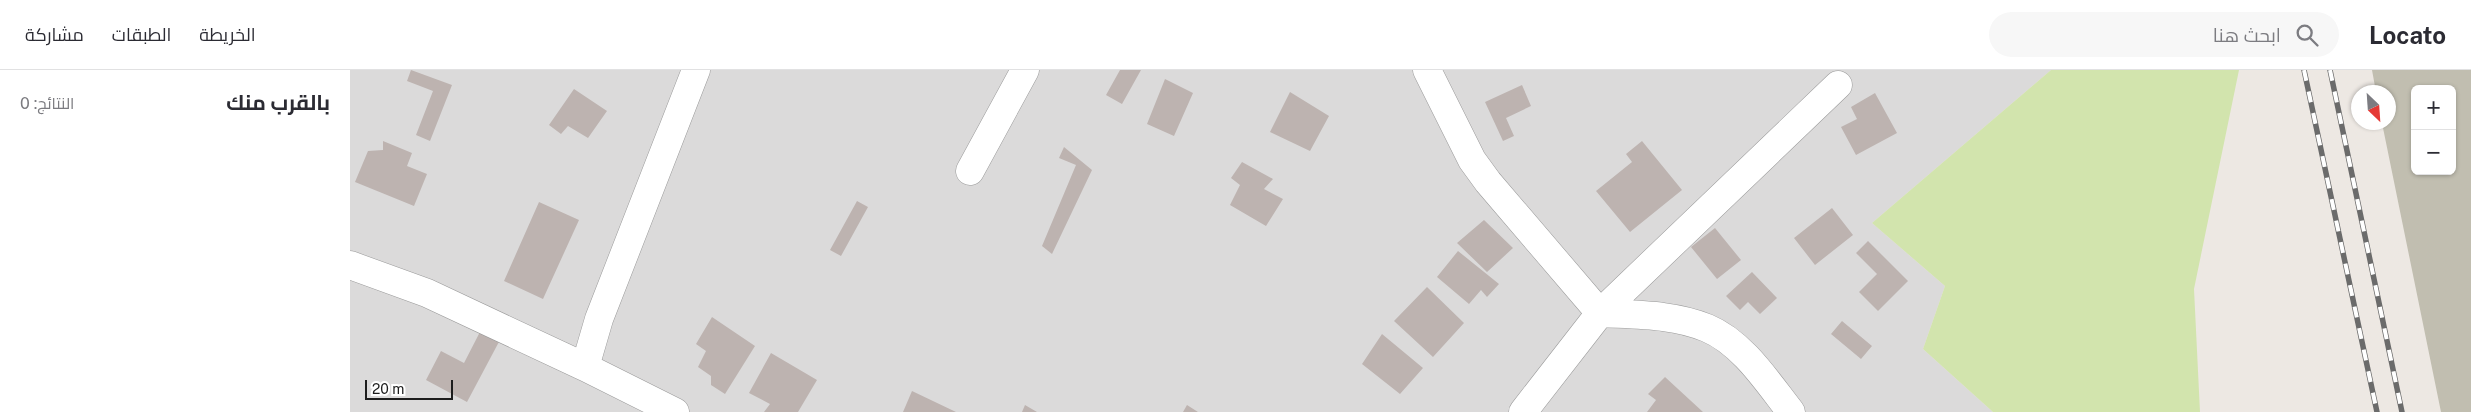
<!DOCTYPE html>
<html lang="ar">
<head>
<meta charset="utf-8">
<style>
  :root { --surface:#fff; --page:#f7f7f7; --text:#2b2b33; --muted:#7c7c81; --line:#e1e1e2 }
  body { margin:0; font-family:"Public Sans",Cairo,sans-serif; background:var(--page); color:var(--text); direction:rtl }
  .controls { position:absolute; right:15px; top:15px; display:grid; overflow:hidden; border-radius:8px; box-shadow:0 1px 4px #0004 }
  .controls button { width:45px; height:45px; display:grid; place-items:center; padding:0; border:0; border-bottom:1px solid var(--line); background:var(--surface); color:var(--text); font:25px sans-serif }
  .compass { position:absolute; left:2001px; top:15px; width:45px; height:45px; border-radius:50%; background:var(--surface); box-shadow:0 1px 4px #0004; rotate:155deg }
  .scale { position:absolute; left:15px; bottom:12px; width:88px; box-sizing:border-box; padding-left:5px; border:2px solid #1d1d1d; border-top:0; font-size:14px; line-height:18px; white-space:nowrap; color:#1d1d1d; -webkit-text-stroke:4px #fff; paint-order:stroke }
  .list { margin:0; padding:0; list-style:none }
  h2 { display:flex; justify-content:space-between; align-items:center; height:65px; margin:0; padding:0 20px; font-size:21px }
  h2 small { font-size:16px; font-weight:400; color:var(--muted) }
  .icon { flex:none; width:28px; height:28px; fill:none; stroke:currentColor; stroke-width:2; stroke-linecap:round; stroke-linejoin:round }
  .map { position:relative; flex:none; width:2121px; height:342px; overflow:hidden; direction:ltr }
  header { display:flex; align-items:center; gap:30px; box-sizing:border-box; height:70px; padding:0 25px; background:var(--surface); border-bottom:1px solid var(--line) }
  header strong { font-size:24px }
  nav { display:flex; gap:28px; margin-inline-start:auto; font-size:18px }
  .search { width:350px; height:45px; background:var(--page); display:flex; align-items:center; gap:12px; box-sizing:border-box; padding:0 18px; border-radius:28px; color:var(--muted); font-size:19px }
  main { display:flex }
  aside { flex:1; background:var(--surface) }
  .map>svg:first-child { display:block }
</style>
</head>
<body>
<header>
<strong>Locato</strong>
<div class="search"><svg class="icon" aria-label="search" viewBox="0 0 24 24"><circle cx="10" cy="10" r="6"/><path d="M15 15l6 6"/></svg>ابحث هنا</div>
<nav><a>الخريطة</a><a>الطبقات</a><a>مشاركة</a></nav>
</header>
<main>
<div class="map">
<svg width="2121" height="342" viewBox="0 0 2121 342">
  <rect width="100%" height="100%" fill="#ede8e3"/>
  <path fill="#dbdada" d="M0,0H1701L1522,153L1595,216L1573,279L1643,342H0Z"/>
  <path fill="#c1beb0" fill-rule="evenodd" d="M2022,0H2121V342H2091L2032,53L2038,52V22H2026ZM2065,19H2102V101H2065Z"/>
  <path fill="#d2e4ad" d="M1701,0H1889L1844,219L1850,342H1643L1573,279L1595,216L1522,153Z"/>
  <path fill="#bdb3b0" d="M61,0L102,15L80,71L66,65L83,21L57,11Z
    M770,0H791L772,34L756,25Z
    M815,9L843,23L824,66L797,54Z
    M1172,15L1181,36L1156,48L1164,66L1153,71L1135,32Z
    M224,19L257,41L238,68L218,56L211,64L199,55Z
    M940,22L979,46L960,81L920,62Z
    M1525,23L1547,63L1506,85L1491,57L1507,49L1501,37Z
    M33,71L62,83L57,96L77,104L64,136L5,112L18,81L33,80Z
    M1292,71L1332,120L1280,162L1246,121L1282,92L1276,84Z
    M714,77L742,100L702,184L692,176L726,95L709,88Z
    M892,92L923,109L914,119L933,129L916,156L880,135L890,115L881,108Z
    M507,131L518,137L491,186L480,180Z
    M189,132L229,150L193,229L154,211Z
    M1482,138L1503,165L1465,195L1444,168Z
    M1134,150L1163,178L1137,202L1107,173Z
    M1365,158L1391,190L1367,209L1341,177Z
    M1518,171L1558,211L1528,241L1509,222L1527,204L1506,183Z
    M1108,181L1149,214L1137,227L1131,220L1119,234L1087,207Z
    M1402,202L1427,228L1410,244L1398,232L1390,240L1376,226Z
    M1077,217L1114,253L1083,287L1044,251Z
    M362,247L405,276L375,324L361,315V306L348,297L356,281L346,274Z
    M1492,251L1522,276L1511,289L1481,264Z
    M132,258L151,268L117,332L76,310L91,281L114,293Z
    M1032,264L1073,298L1050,324L1012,294Z
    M421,283L467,310L448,342H414L420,334L399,323Z
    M1315,307L1353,342H1297L1306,330L1298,324Z
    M562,321L606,342H553Z
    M675,335L687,342H672Z
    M837,335L848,342H833Z"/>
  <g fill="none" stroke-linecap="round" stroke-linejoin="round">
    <g stroke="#9a9a9a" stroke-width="29">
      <path id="minor" d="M1077,0L1122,90L1138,112L1250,243C1286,245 1324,244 1357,258C1393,273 1418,313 1441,342
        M620,101L675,0
        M0,195L77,223L235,297L325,342
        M235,297L249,249L346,0
        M1173,342L1250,243L1488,15"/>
    </g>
    <use href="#minor" stroke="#fff" stroke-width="28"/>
    <g stroke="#6b6b6b" stroke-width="5.5">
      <path id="rail" d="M1954,0L2027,342
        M1980,0L2052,342"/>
    </g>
    <use href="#rail" stroke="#fff" stroke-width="4" stroke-dasharray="11" stroke-linecap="butt"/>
  </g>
</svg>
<div class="controls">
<button>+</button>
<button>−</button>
</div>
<svg class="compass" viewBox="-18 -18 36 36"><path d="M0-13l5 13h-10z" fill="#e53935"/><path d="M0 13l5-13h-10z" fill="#7c7c81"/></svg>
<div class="scale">20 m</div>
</div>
<aside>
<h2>بالقرب منك<small>النتائج: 0</small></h2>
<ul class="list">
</ul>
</aside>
</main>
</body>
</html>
